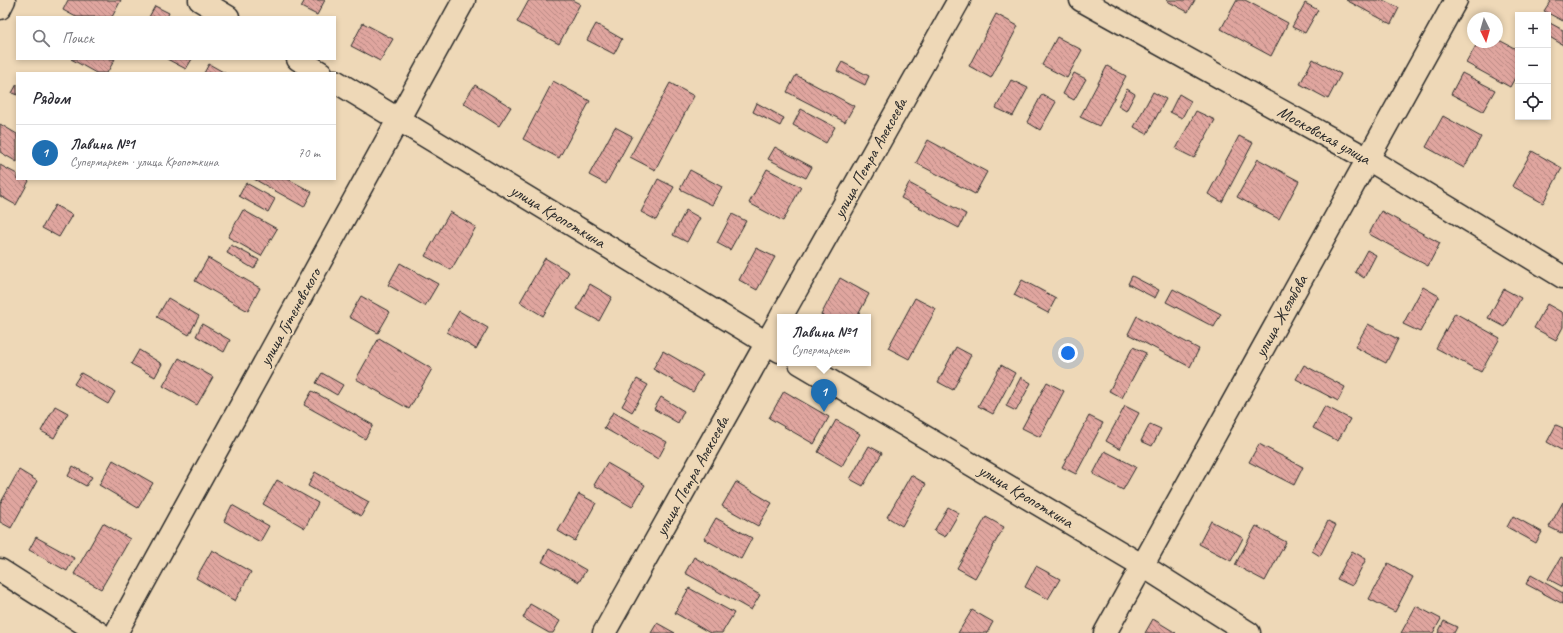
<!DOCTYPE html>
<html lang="ru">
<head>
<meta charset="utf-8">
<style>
  :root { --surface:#fff; --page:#f2f2f3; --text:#2b2b33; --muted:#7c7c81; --line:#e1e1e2; --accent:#1f6fb2 }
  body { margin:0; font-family:Caveat,sans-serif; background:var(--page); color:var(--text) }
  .controls { position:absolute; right:12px; top:12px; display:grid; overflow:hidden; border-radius:0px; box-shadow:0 2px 6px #0003 }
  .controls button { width:36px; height:36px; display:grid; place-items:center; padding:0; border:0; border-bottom:1px solid var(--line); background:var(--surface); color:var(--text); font:20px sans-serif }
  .compass { position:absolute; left:1467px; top:12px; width:36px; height:36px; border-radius:50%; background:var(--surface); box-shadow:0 2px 6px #0003; rotate:175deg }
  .you { position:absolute; left:1068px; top:353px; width:14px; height:14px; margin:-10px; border:3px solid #fff; border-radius:50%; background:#1a73e8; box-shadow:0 0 0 6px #1a73e833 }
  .badge { display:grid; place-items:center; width:26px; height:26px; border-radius:50%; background:var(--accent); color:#fff; font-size:13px; font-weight:700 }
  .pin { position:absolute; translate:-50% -33px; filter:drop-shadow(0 1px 2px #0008) }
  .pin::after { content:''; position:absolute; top:21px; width:14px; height:12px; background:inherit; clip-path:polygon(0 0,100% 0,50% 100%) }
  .popup { position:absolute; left:777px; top:314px; width:94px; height:52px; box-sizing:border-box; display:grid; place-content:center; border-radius:0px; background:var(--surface); filter:drop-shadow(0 1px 3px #0005); font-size:13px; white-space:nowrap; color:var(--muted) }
  .popup b { font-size:15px; color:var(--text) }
  .popup::after { content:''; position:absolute; left:50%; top:100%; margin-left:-8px; border:8px solid transparent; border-top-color:var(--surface) }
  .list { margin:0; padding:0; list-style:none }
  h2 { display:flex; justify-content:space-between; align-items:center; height:52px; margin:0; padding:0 16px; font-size:17px }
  h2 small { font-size:13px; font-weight:400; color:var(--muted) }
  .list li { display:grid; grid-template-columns:26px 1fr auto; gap:12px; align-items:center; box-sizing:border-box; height:56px; padding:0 16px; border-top:1px solid var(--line) }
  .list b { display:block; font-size:15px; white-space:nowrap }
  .list p { margin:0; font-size:13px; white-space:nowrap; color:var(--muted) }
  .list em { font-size:13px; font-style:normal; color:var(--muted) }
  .icon { flex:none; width:22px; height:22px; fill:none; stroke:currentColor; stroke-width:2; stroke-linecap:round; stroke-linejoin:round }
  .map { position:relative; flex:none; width:1563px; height:633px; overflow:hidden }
  .search { position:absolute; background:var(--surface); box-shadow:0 2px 6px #0003; left:16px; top:16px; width:320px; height:44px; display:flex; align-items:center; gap:10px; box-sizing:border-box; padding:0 14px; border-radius:0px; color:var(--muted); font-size:15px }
  .panel { position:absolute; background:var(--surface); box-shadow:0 2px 6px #0003; left:16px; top:72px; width:320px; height:108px; border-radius:0px }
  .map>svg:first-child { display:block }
</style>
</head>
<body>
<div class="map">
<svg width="1563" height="633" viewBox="0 0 1563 633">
  <defs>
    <pattern id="building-back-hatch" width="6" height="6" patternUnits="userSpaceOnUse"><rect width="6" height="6" fill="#e0a69f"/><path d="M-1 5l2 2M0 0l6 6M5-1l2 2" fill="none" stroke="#b68782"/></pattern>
  </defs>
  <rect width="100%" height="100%" fill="#eed8b7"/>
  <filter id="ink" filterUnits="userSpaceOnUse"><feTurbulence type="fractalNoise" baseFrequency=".025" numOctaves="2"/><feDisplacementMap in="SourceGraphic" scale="8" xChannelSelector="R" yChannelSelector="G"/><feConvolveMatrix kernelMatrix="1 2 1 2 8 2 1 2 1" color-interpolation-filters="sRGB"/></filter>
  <g filter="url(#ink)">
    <path fill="url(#building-back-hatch)" stroke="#2b2b2b" d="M68,0H121L112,17H76L63,10Z
      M305,0H325L317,15L301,7Z
      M529,0H572L580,4L559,44L517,22Z
      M1168,0H1195L1188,12L1167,1Z
      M1237,0H1245L1288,23L1271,56L1221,29Z
      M1346,0H1383L1399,8L1391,24Z
      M1551,0H1563V21L1544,11Z
      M1305,3L1318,10L1305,33L1292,27Z
      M155,6L169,13L167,17H149Z
      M996,14L1018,26L991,78L969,66Z
      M1548,22L1563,30V45L1548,36Z
      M363,23L393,39L380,61L351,46Z
      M596,24L622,39L614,54L587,40Z
      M1057,37L1082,50L1067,78L1042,65Z
      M1497,39L1518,50V72L1510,87L1466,63L1478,42H1497Z
      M71,59H115L107,73H96Z
      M167,59H192L186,69Z
      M1313,59L1341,74L1328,99L1300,84Z
      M842,62L869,76L865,85L837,71Z
      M209,64L225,73H204Z
      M1107,66L1126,76L1099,126L1080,117Z
      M1074,73L1086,79L1074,100L1063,94Z
      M1462,73L1495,90L1483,111L1451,94Z
      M796,75L854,106L845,122L787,92Z
      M1011,80L1028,88L1013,116L996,108Z
      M553,81L590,101L559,158L523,139Z
      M670,83L694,96L655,170L630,157Z
      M17,84V95L12,93Z
      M475,85L511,107L499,126L463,103Z
      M1127,89L1135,94L1126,111L1118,106Z
      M1153,92L1166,99L1147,134L1134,127Z
      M1042,94L1056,102L1040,130L1027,122Z
      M1179,94L1191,101L1182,118L1170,112Z
      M757,103L784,118L780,126L753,112Z
      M801,109L835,127L826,143L793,125Z
      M1196,111L1215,120L1194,158L1176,149Z
      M1443,116L1481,137L1464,168L1426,147Z
      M0,124L17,134V162L0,152Z
      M615,127L632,136L606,184L589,175Z
      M1239,136L1253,143L1222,202L1208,194Z
      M928,140L987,172L975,194L916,163Z
      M775,147L812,167L806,178L768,159Z
      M1532,151L1562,168L1543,203L1512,186Z
      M1258,159L1299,181L1279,219L1237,197Z
      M0,165L17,174V179H26L29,181L16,205L0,196Z
      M767,169L801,187L783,221L749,203Z
      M690,170L722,187L712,205L680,189Z
      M254,179H288L312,192L304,207Z
      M658,179L674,187L656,220L641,212Z
      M246,183L275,199L268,212L239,196Z
      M909,183L966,214L959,228L901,198Z
      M55,205L72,215L59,237L42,228Z
      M243,210L277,229L261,256L228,237Z
      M686,210L700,218L687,242L673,235Z
      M1381,211L1440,243L1428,266L1369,234Z
      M450,212L476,227L451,270L425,256Z
      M732,214L746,221L730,250L717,243Z
      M231,245L259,260L254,269L227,253Z
      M756,248L775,257L757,290L739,280Z
      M1367,250L1376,255L1364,278L1355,272Z
      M208,258L260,288L248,311L195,281Z
      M545,258L569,272L543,316L520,302Z
      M400,263L438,284L425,306L388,285Z
      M1132,276L1159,290L1155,298L1128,284Z
      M840,278L869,294L857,317H825L821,315Z
      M1022,280L1056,298L1048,313L1014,295Z
      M590,284L612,297L599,321L577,309Z
      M1423,287L1439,296L1420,332L1403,324Z
      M1173,289L1221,314L1214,327L1166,302Z
      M1504,289L1521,298L1505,327L1488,318Z
      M361,296L390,312L378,333L349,317Z
      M168,298L199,316L189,335L157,317Z
      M915,298L936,309L909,359L888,348Z
      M1547,304L1563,313V327L1556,340L1534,328Z
      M459,311L488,328L476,349L447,332Z
      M1455,313L1500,338L1481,372L1436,348Z
      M1137,316L1199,349L1190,367L1128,334Z
      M202,324L230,340L224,352L196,336Z
      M1368,324L1398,339L1386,363L1355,347Z
      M379,338L432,369L409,409L356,379Z
      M956,347L971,355L953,390L938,382Z
      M1133,347L1146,353L1122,398L1109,391Z
      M139,350L162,364L155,377L131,364Z
      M663,351L703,374L693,392L653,369Z
      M179,358L213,377L197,405L163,386Z
      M1001,365L1015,373L993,414L978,406Z
      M1304,365L1345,387L1338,401L1296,379Z
      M81,373L115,392L108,404L74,384Z
      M322,373L343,385L337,395L316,383Z
      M1021,377L1031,383L1016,411L1006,406Z
      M637,379L648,385L632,412L622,406Z
      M1047,382L1064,391L1040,437L1022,428Z
      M312,391L373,425L365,439L304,405Z
      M784,391L829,417L814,444L769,418Z
      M661,397L684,411L678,423L654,409Z
      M55,406L68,413L54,438L41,431Z
      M1125,406L1139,413L1120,449L1106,441Z
      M1325,406L1350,419L1338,441L1313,428Z
      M613,412L667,442L658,459L604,428Z
      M1089,416L1103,423L1076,474L1062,467Z
      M836,420L860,434L842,466L818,452Z
      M1150,424L1161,429L1152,446L1141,441Z
      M1556,425L1563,428V451L1547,442Z
      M1259,444L1303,467L1294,485L1249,462Z
      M869,446L882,453L863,486L850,479Z
      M1105,451L1136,467L1123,490L1093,474Z
      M113,460L153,483L138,508L99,485Z
      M607,463L645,485L632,507L594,485Z
      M73,466L92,477L86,486L68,476Z
      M19,470L37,481L11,528L0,522V504Z
      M315,472L369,502L361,516L308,486Z
      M911,475L926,484L902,526L887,517Z
      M277,480L318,503L305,528L263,504Z
      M736,482L772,503L758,526L722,506Z
      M579,494L596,503L575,541L558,531Z
      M1563,502V534L1549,527Z
      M232,505L269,526L260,542L224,521Z
      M948,507L959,513L945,537L934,531Z
      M1513,516L1542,532L1536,543L1507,527Z
      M986,517L1004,527L975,578L957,568Z
      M716,518L752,538L741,559L704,539Z
      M1211,521L1243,538L1231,561L1199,544Z
      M1328,521L1336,525L1320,556L1312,551Z
      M103,523L130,539L101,589L74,574Z
      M1256,526L1286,542L1265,581L1235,565Z
      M36,537L74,558L67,571L29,550Z
      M549,549L586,570L579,582L542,562Z
      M212,550L251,572L235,601L196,578Z
      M1352,551L1366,559L1352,586L1337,579Z
      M694,557L760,595L751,610L685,573Z
      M1561,557L1563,558V587L1548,579Z
      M1388,563L1413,577L1395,612L1369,599Z
      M1036,566L1060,579L1048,599L1025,587Z
      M1531,575L1563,593V604L1526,584Z
      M689,588L734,613L722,633H710L675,613Z
      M530,604L560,621L553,633H549L523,618Z
      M1416,606L1441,619L1433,633H1401Z
      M972,610L993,622L987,633H958Z
      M1153,619L1176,633H1145Z
      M1444,621L1457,627L1454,633H1438Z
      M657,623L675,633H651Z"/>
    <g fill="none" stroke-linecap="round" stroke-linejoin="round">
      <g stroke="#2b2b2b" stroke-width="25">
        <path id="minor" d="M1081,0L1368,159L1563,277
          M0,8L4,0
          M781,317L959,0
          M0,570L99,633
          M116,633L464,0
          M604,633L780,319
          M1105,633L1456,0"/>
      </g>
      <g stroke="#2b2b2b" stroke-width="25">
        <path id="secondary" d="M200,0L228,17
          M298,59L321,73
          M335,81L780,351
          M800,363L1143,566L1249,633"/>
      </g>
      <use href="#minor" stroke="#eed8b7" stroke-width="22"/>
      <use href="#secondary" stroke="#eed8b7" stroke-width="22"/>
    </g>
  </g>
  <g text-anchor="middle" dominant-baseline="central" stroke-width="4" stroke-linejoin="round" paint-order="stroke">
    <g font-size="17" fill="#2b2b2b" stroke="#eed8b7">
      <text transform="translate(1324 135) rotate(29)">Московская улица</text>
      <text transform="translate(870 158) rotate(-61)">улица Петра Алексеева</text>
      <text transform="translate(558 216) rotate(31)">улица Кропоткина</text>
      <text transform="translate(1281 316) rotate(-61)">улица Желябова</text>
      <text transform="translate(290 317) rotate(-61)">улица Гутеневского</text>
      <text transform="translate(692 476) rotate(-61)">улица Петра Алексеева</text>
      <text transform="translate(1026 496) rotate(31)">улица Кропоткина</text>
    </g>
  </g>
</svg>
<div class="controls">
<button>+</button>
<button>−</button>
<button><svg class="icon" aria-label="locate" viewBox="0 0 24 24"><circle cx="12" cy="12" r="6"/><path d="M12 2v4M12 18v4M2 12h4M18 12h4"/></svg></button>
</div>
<svg class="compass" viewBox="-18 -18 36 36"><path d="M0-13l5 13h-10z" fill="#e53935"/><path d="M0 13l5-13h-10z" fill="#7c7c81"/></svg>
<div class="you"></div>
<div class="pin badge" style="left:824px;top:412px">1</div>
<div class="popup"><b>Лавина №1</b>Супермаркет</div>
<div class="search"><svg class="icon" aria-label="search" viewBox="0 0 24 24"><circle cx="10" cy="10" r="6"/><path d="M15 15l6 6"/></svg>Поиск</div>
<section class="panel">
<h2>Рядом<small></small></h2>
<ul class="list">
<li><span class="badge">1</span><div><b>Лавина №1</b><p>Супермаркет · улица Кропоткина</p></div><em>70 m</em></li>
</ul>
</section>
</div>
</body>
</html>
